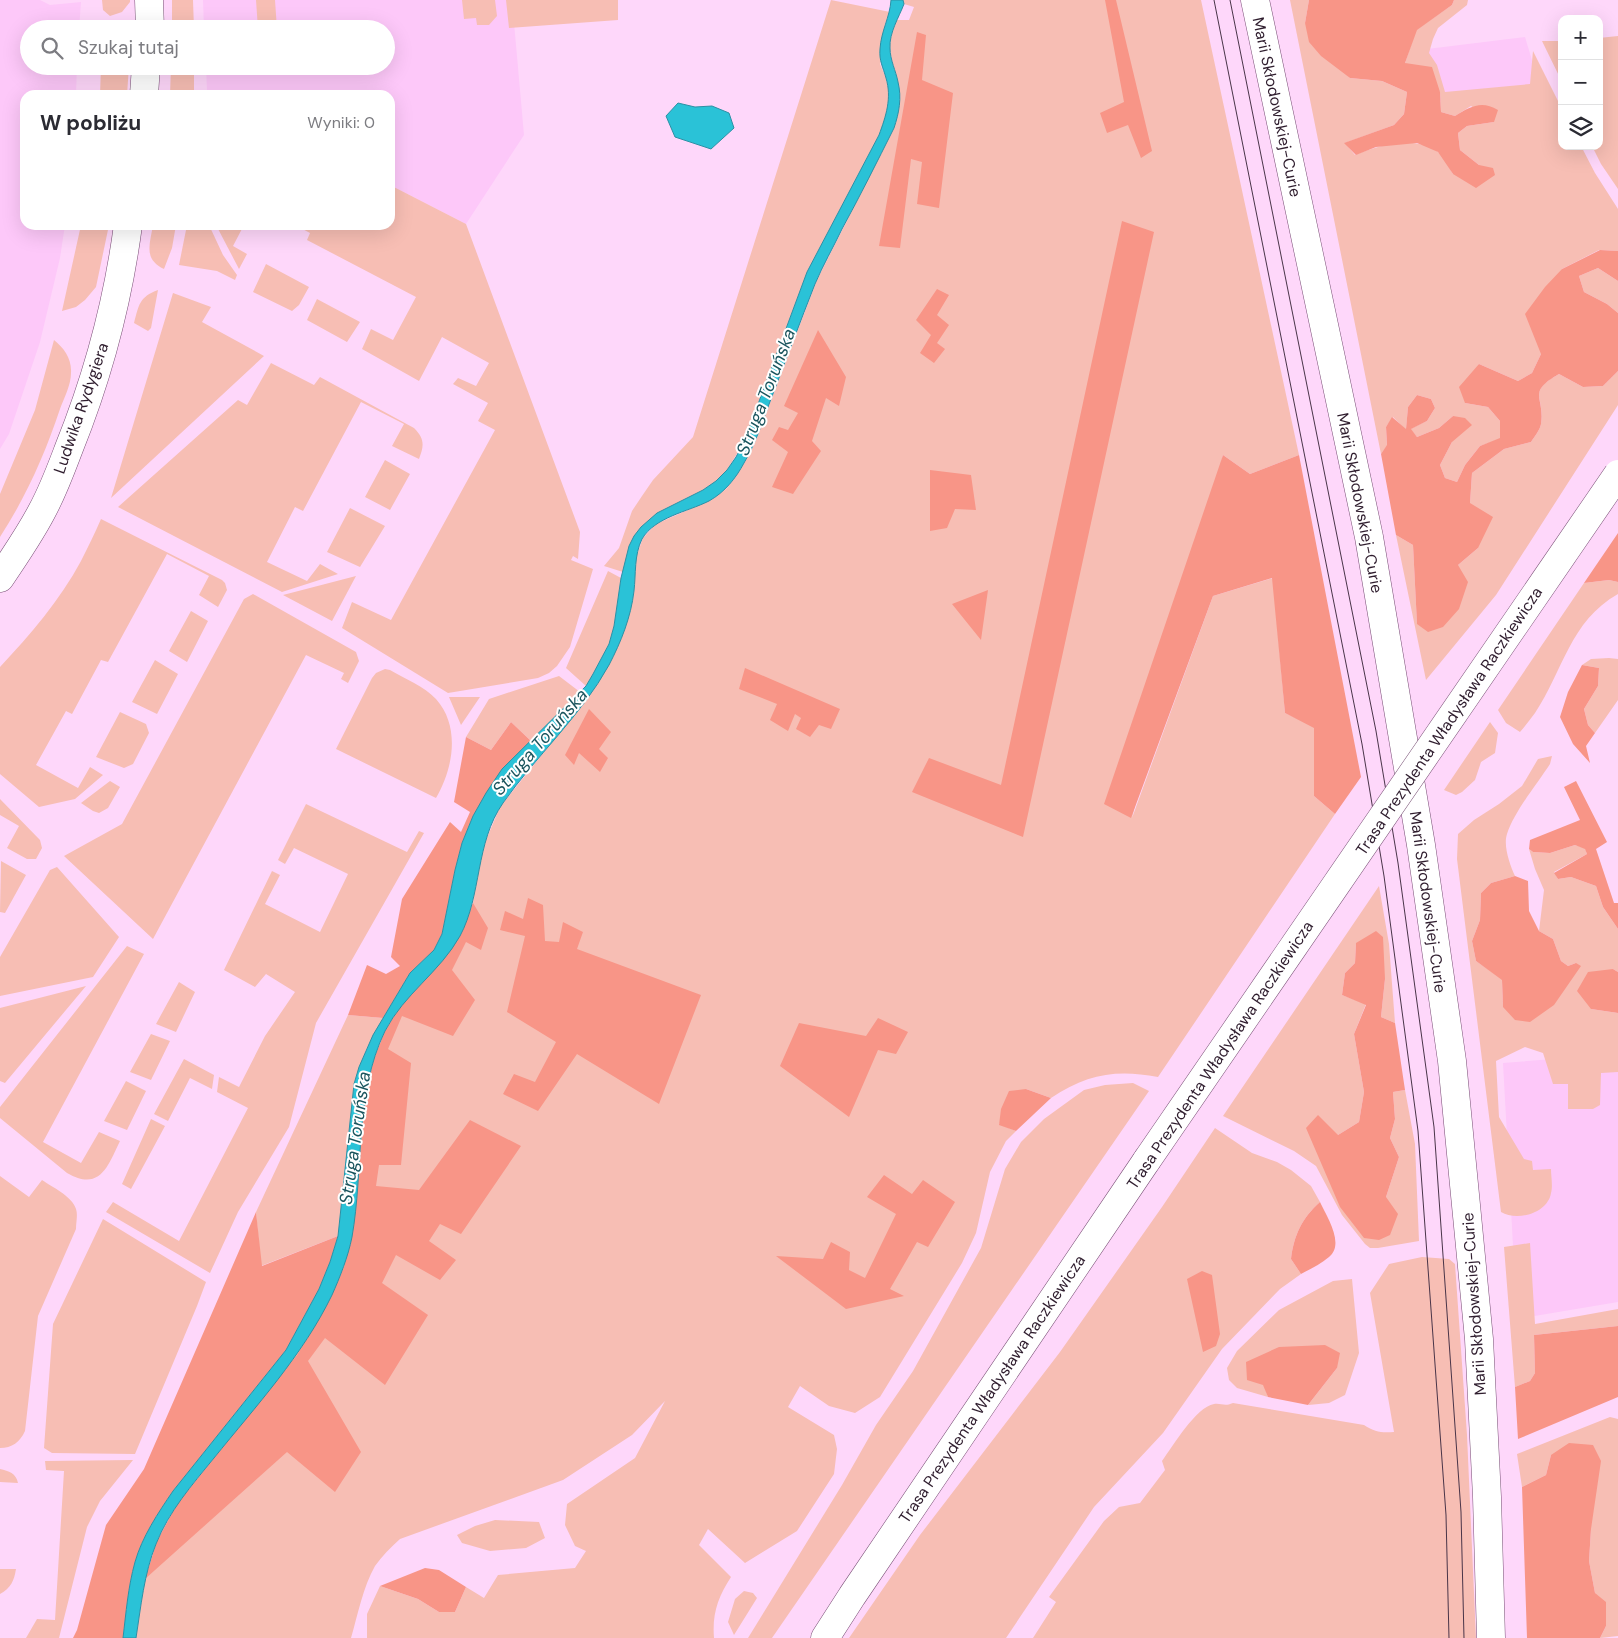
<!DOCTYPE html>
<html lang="pl">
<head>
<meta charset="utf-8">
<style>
  :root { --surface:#fff; --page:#f2f2f3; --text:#2b2b33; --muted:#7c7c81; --line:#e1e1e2 }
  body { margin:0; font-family:"DM Sans",sans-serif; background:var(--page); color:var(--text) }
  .controls { position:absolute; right:15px; top:15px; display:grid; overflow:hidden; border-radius:10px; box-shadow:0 5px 20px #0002 }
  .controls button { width:45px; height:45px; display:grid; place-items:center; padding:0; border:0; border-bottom:1px solid var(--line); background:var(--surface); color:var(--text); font:25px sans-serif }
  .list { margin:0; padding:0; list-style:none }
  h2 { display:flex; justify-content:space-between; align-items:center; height:65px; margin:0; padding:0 20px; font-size:21px }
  h2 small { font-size:16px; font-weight:400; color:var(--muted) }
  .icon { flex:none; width:28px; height:28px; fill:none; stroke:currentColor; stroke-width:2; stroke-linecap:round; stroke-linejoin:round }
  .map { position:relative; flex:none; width:1618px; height:1638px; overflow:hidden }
  .search { position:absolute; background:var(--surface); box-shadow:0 5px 20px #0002; left:20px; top:20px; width:375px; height:55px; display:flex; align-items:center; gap:12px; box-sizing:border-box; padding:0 18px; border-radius:28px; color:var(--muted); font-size:19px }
  .panel { position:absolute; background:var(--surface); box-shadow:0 5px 20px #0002; left:20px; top:90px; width:375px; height:140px; border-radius:15px }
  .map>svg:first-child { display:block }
</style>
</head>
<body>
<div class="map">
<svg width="1618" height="1638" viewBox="0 0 1618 1638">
  <rect width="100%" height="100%" fill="#fed7fa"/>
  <path fill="#fdc8f9" d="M0,0H40L50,5L81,2L79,29H29V66H77L76,95H25V225H65L60,258L40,342L9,434L0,449Z
    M203,0H512L524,135L466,224L390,185V95H214L207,91L206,66H386V29H204Z
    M1525,37L1541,90L1428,102L1419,50Z
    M1618,1054V1302L1517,1319L1503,1063Z"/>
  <path fill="#f7beb4" d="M102,0H130V2L122,12L110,16L103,10Z
    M172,0H193L194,29H172Z
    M256,0H275L277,29H258Z
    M462,0H495L497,16L489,25H477L476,18L464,19Z
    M506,0H618V20L509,28Z
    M831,0L890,12L885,24L880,64L886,78L889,90V105L885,120L879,135L807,272L744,442L727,470L716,481L703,490L657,513L629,546L623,572L604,566L619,548L632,511L642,496L653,480L693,437Z
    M903,0H1201L1299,455L1250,474L1223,455L1132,818L1213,596L1273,578L1285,713L1315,727L1314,796L1335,814L1158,1077C1116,1069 1087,1074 1051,1098L1026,1089L999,1124L1016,1131L1006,1141L990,1172L976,1233L962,1263L880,1397L855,1413L829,1406L800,1386L788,1407L834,1435L837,1449L834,1474L797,1531L745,1563L708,1529L699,1545L731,1577C718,1597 712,1614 714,1638H367V1614L380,1586L418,1599L439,1612H455L466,1587L484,1598L498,1575L575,1568L586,1551L575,1546L565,1525L567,1504L635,1458L665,1401L632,1435L563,1480L400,1539C391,1547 382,1556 375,1566C363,1587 358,1614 351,1638H136L145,1579L332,1295L375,1056L473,903L477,872L486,840L500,807L593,691L619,644L628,618L634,594L636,557L643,538L656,524L713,499L726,489L735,478L745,462L754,445L817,280L894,128C897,116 901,105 900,93C899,77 890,62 890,46C890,37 894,28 897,20H909L914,7L904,4Z
    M1290,0H1309L1305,23L1350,78L1382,81L1407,92L1404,114L1394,125L1345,143L1355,155C1379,145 1415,135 1438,152C1444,156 1449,168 1453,174L1479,165L1460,150L1458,133L1467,126L1494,122L1471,106L1455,116L1441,112L1440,92L1405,63L1416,30L1452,5L1454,0H1468L1467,5L1438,28L1433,39L1429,53L1437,65L1445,92L1530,84L1533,51L1562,109V146H1581L1595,173L1618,209V251L1599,250L1562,269L1541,354L1532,373L1518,381L1479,364L1465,403L1488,407L1500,421V439L1480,446L1465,465L1457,482L1445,478L1440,465L1452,442L1453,416L1439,428L1417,437L1410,429L1427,421L1435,408L1431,399L1417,395L1408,407L1406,430L1393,417L1386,427L1387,446L1381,454Z
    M1618,36V189L1601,164L1592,146H1599V38Z
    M1542,41H1562V82Z
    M101,66H129L127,95H100Z
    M171,66H194V95H170Z
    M390,185L466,224L580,532L578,559L573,556L571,560L593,569L570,647L557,666L549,673L538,678L448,693L342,628L352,602L391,620L495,430L478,421L488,403L453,384L458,378L476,386L489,363L442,337L419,381L362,349L371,329L393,340L416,297L307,240L310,233L295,225H390Z
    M81,225H109L96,287L85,300L76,307L62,311Z
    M153,225H176L172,248L164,269C143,259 150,244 153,225Z
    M187,225H209L223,255L237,275L235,280L217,271L179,265Z
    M216,225H244L233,246L247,254L239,269Z
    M266,264L309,287L299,305L292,311L253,292Z
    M1598,268L1618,281V313L1607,304L1584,292L1579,276Z
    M158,290L151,328L148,331L134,323C139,305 139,297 158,290Z
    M173,293L211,307L202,322L264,356L111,498Z
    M317,299L360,322L347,342L307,320Z
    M54,340C64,348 72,359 71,373C71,385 64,398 60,409C45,454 26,497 0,537V494L35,410Z
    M271,363L314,385L320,377L414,428C425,439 424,446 419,459L392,446L404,424L361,402L303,511L295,507L267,562L307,581L320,564L338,574L282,592L118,507L238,400L247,405Z
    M1618,371V405L1496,595L1426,680L1396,535L1413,545L1417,624L1458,565L1478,548L1470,503L1472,473L1504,449L1531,442C1534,437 1540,430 1541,424C1545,395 1526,393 1559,374L1583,387L1603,386Z
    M385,460L410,474L390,510L365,497Z
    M350,508L385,526L360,567L327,552Z
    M101,519L222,580L225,583L227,590L218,607L199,595L209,576L167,554L108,662L101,660L72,714L66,711L36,765L78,788L90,767L103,775L75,799L39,807L0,774V667C30,635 60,600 81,561C88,547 95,533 101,519Z
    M608,571L621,578L614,626L609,644L593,674L586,686L566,668Z
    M356,576L332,621L283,595Z
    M1609,580L1618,582V594C1570,621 1563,671 1535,713C1530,720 1525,726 1520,732L1506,723L1498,710L1584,583Z
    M253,594L356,652L359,661L348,683L341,679L344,673L306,655L153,939L64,856L122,824L244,599Z
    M191,611L208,621L187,662L169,651Z
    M1609,658L1618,659V700L1595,733L1588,725L1584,709L1598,686L1599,668L1582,665L1591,659Z
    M155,660L178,674L157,714L132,702Z
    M385,669L390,670C405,679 424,686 436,699C461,727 453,769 436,798L336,749L372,678L376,673Z
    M559,676L580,692L531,741L511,722L491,750L466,737L489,699Z
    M449,697H480L461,725Z
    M120,712L146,724L149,733L133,764L124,768L96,757Z
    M1490,722L1498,733L1495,753L1481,762L1475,780L1462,792L1456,795L1444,790Z
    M1552,756L1550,764C1537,784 1514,812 1507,834C1503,846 1510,865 1515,876L1491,883L1481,893L1480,920L1472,941L1476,961L1502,979L1503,1007L1576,963L1568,966L1561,961L1553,939L1539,931L1544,890L1535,869L1529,849L1533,852L1550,853L1575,845L1585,848L1587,854L1554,872L1558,879L1571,877L1596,886L1603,907L1618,929V972L1613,969L1591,1009L1618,1013V1072L1601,1073L1600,1105L1593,1109H1568V1084H1553L1543,1053L1525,1047L1496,1061L1499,1117L1524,1159L1532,1161L1533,1170L1551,1169C1551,1176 1553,1186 1551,1193C1548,1213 1517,1222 1501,1212L1457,859L1458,834L1474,820L1499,804L1522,786L1538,759Z
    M110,781L120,787L108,808L99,813L93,811L81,803Z
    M0,799L40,840L42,848L36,859H27L7,848L19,826L0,815Z
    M306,804L407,852L419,831L424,833L316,1023L289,1127L238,1212L210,1273L106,1212L113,1202L179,1241L248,1108L217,1092L219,1077L239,1087L265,1036L295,992L266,974L255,987L224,970L272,871L280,875L265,904L320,932L348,874L294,848L285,864L278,860Z
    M1,861L26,875L5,913L0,912Z
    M57,867L119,937L93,977L0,996V957L50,870Z
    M1379,886L1389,944L1395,1023L1381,1017L1385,979L1356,943L1355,963L1345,973L1342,995L1366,1004L1354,1034L1364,1092L1359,1122L1338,1135L1386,1197L1399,1157L1390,1138L1395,1119L1393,1092L1405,1090L1415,1144L1419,1241L1378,1248H1370L1365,1244L1342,1215L1316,1166L1294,1151L1223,1116Z
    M127,946L144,954L43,1142L81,1163L99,1132L120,1141C108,1166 100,1192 67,1173L0,1118V1107Z
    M179,982L195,992L176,1032L156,1024Z
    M86,986L5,1083L0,1081V1008Z
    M348,1015L383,1018L366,1050L354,1084L338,1236L261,1266L256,1212Z
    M151,1034L170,1041L151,1080L130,1072Z
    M184,1059L214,1075L212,1089L190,1078L168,1121L154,1114Z
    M126,1081L146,1091L127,1130L104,1121Z
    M1133,1083L1149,1091L772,1638H748L842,1485L876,1425L913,1371L981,1248L1005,1169L1021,1142L1044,1119L1084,1090L1105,1085Z
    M151,1119L165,1126L131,1189L122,1184Z
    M1215,1128L1252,1153L1277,1162L1291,1170L1311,1186L1320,1202C1302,1218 1294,1235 1291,1259L1301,1274L1280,1289L1222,1349L1163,1433L1094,1507L1006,1638H849L920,1535L1060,1352L1162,1207Z
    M0,1176L29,1197L42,1180C52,1187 72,1196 76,1209C78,1215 76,1222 76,1229L38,1316L25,1431C20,1442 12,1448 0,1448Z
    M103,1219L206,1282L197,1306L135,1454L52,1453L44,1448L53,1324Z
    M1530,1243L1535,1324L1618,1309V1326L1534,1335L1535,1373L1530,1381L1515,1387L1504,1247Z
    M1422,1257L1449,1259L1455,1264L1467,1435L1476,1638H1033L1056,1602L1049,1597L1104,1521L1119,1507L1140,1503L1165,1470L1162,1461C1173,1446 1196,1407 1214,1404C1222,1403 1224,1407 1233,1403L1364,1425C1375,1432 1381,1433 1394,1432L1370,1293L1389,1264Z
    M1352,1279L1359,1353L1345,1395L1329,1403L1308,1405L1337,1368L1264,1385L1268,1397L1237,1388L1229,1380L1227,1368L1237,1351L1279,1310L1333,1281Z
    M1610,1417L1618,1419V1636L1600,1638L1606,1626L1595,1593L1589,1561L1591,1529L1551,1455L1546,1475L1522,1487L1517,1454Z
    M133,1460L100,1501L87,1527L59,1638H26L37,1619L55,1620L64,1471L46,1470L45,1461Z
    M0,1469C9,1471 16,1473 18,1483L0,1482Z
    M495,1520L539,1522L545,1538L526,1548L490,1551L462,1543L457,1535L475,1526Z
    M0,1569H16C14,1581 11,1588 0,1594Z
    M744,1591L753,1593L757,1598L734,1635L728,1622L735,1599Z"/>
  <path fill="#f89587" d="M1105,0H1116L1152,151L1141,158L1128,125L1107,133L1100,113L1124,102Z
    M1309,0H1454L1452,5L1417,30L1405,63L1432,67L1440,92L1441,112L1455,116C1470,107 1481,100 1498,110L1494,122L1467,126L1458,133L1460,150L1479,165L1493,168L1495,175L1476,188L1453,174L1438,152L1417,143L1376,147L1356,155L1344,143L1394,125L1404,114L1407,92L1382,81L1350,78L1321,56L1309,42L1305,23Z
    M917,32L926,35L922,80L953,93L939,208L917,204L922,162L911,159L900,248L879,246Z
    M1122,221L1154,232L1023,837L912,792L929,758L1001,785Z
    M1600,250L1618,251V281L1598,268L1579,276L1584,292L1607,304L1618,313V371L1603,386L1583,387L1559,374C1526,393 1545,396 1541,424C1540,430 1534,437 1531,442L1504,449L1472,473L1470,503L1493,517L1478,548L1458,565L1468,582L1459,609L1443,627L1428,632L1417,624L1413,545L1396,535L1381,454L1387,445L1386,427L1392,417L1406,429L1408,407L1417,395L1431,399L1435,408L1427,421L1411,429L1417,437L1439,428L1453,416L1465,418L1472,425L1452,442L1440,465L1445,478L1457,482L1465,465L1480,446L1500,438V421L1488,407L1465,403L1459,387L1479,364L1518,381L1532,373L1541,354L1525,314L1545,287L1562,269Z
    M937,289L949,295L937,315L949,325L937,343L945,349L934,363L920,353L931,335L916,320Z
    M818,330L846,377L839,406L826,398L812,441L821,451L793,494L772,487L788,452L772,440L779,427L788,430L798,413L784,406Z
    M1223,455L1250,474L1299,455L1361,777L1335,814L1314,796V728L1285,713L1272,578L1213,596L1131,818L1104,804Z
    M930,470L971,475L976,510L955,509L947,528L930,531Z
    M1618,533V582L1609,580L1584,583Z
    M988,590L981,640L952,604Z
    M1582,665L1599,668L1598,686L1584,709L1588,725L1595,733L1586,746L1590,763L1573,744L1560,717L1568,692Z
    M745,668L840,709L831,729L819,725L810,737L796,729L801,718L795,714L788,731L770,720L777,704L739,689Z
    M589,709L611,732L599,749L608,758L600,772L579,753L574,765L565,755Z
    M511,722L531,741L502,769L473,816L462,843L455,870L442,934L434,950L410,973L383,1018L348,1015L367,965L386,974L400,966L391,957L402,899L450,822L461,832L470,812L454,802L466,737L491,750Z
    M1576,781L1607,842L1596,849L1614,903H1618V929L1603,907L1596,886L1571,877L1558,879L1554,873L1587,854L1585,849L1575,845L1550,853L1533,852L1529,849L1530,840L1580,820L1564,787Z
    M1515,876L1528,881L1529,911L1539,931L1553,939L1561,961L1568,966L1576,963L1581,966L1554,1005L1530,1022L1515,1020L1503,1007L1502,980L1476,961L1472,941L1480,920L1481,893L1491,883Z
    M528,898L543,905L545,941L559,942L563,922L583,932L577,949L701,995L659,1104L577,1054L538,1111L503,1094L514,1074L535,1082L556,1042L507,1012L525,936L500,930L505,911L523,919Z
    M473,903L488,928L481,950L466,942L452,970L475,1000L453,1036L402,1016L388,1049L411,1063L401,1165H379L376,1186L419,1190L470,1120L521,1146L461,1234L440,1224L429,1241L456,1260L440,1280L396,1255L382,1283L428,1315L385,1385L325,1338L308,1361L361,1452L335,1492L287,1452L145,1579L157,1541L177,1504L297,1355L316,1324L332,1295L344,1267L352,1237L367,1085L375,1056L385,1031L400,1006L461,934Z
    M1376,931L1383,937L1385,979L1381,1017L1395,1023L1405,1090L1393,1092L1395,1119L1390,1138L1399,1157L1386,1197L1398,1214L1390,1235L1379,1240L1364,1238L1340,1207L1306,1128L1318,1115L1338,1135L1359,1122L1364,1092L1354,1034L1366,1005L1342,995L1345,973L1355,963L1356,943Z
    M1613,969L1618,972V1013L1591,1009L1577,991L1588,972Z
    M878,1018L908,1032L896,1054L878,1050L849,1117L780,1066L799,1023L866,1036Z
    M1026,1089L1051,1098L1016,1131L999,1125L1001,1109L1009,1091Z
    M884,1175L912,1194L923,1180L955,1202L928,1247L917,1242L890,1289L904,1296L846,1309L776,1256L823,1259L831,1242L850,1252L849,1270L865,1278L896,1214L867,1197Z
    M1320,1202C1327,1217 1345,1244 1329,1257C1321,1264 1310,1269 1301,1274L1291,1259C1294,1235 1302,1218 1320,1202Z
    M256,1212L262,1266L338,1236L330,1262L319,1289L286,1350L173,1491C158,1513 142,1537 135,1562C128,1587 126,1613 123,1638H73L77,1630L106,1525L144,1469Z
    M1202,1271L1212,1275L1220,1334L1216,1346L1203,1352L1187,1279Z
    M1618,1326V1397L1518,1439L1515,1387L1530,1381L1535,1373L1534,1335Z
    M1325,1345L1340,1353L1337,1368L1308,1405L1268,1397L1263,1385L1247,1380L1246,1362L1279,1347Z
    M1569,1443L1593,1445L1601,1461L1591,1529L1589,1561L1595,1593L1606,1602V1626L1600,1638H1527L1522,1487L1546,1475L1551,1455Z
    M425,1568L439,1570L466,1587L455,1612H439L418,1599L380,1586Z"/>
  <path fill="#2ac2d7" stroke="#2c90a4" d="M891,0H903L904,4C899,17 889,33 890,48C890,60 896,71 898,82C902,98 899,113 894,128C877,162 860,196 842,229C833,248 823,265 815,284C800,322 786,360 771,399C763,420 756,443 744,463C736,478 725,492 709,501C687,512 655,517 642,539C634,555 636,574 634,591C631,617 621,642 609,665C581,716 536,756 503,803C475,843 482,895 460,936C440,972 404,994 385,1031C354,1095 364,1169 352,1237C348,1257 340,1277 332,1295C303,1355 256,1406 214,1458C192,1485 169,1511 156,1544C144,1574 141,1606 136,1638H123C126,1613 128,1587 135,1562C142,1537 158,1513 173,1491L286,1350L319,1289L330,1262L338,1236L354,1084L359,1067L373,1035L410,973L434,950L442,934L455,870L462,843L473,816L486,793L502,769L586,686L593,674L609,644L614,626L621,578L629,546L634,536L641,527L657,513L703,490L716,481L727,470L736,457L744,442L807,272L879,135C886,116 892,98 886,78C883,67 879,61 880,49C881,31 890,17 891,0Z
    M678,103L695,107L712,106L729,113L734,128L711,149L675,137L666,116Z"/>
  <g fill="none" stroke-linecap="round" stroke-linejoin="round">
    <g stroke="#784f75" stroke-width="29">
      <path id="minor" d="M149,0L150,29
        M1255,0L1369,537L1421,845L1452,1061L1479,1339L1487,1497L1491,1638
        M144,95L146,66
        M0,578C15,556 30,534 42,511C53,491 61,469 69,448C98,376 118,301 128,225"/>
    </g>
    <g stroke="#784f75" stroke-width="29">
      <path id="major" d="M825,1638L852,1596L1147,1160"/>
    </g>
    <use href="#minor" stroke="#fff" stroke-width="28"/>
    <use href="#major" stroke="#fff" stroke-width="28"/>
    <path stroke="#493448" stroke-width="1" d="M1214,0L1362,744L1384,876L1418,1131L1446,1515L1449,1638
      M1230,0L1376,731L1398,863L1434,1127L1461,1512L1464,1638"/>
    <g stroke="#784f75" stroke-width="29" stroke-linecap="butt">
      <path id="major-bridge" d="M1147,1160L1618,474"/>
    </g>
    <use href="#major-bridge" stroke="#fff" stroke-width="28"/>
  </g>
  <g text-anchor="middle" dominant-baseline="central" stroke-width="4" stroke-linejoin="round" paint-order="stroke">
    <g font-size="16" fill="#2f1d2e" stroke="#fff">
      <text transform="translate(1277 107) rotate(78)">Marii Skłodowskiej-Curie</text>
      <text transform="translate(81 408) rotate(-71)">Ludwika Rydygiera</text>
      <text transform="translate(1360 503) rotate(79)">Marii Skłodowskiej-Curie</text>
      <text transform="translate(1449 721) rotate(-56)">Trasa Prezydenta Władysława Raczkiewicza</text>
      <text transform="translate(1428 902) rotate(82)">Marii Skłodowskiej-Curie</text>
      <text transform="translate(1220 1055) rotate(-56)">Trasa Prezydenta Władysława Raczkiewicza</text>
      <text transform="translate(1474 1304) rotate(-94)">Marii Skłodowskiej-Curie</text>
      <text transform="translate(992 1389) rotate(-56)">Trasa Prezydenta Władysława Raczkiewicza</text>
    </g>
    <g font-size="18" font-style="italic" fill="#1b555e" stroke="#fff">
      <text transform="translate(766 392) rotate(-69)">Struga Toruńska</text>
      <text transform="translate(540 742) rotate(-49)">Struga Toruńska</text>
      <text transform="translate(355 1138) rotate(-82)">Struga Toruńska</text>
    </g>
  </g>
</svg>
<div class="controls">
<button>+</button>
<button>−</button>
<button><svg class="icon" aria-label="layers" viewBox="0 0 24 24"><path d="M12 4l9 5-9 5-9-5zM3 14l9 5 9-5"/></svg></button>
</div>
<div class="search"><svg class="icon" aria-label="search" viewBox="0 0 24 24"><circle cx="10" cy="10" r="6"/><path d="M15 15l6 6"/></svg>Szukaj tutaj</div>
<section class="panel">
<h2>W pobliżu<small>Wyniki: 0</small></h2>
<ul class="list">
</ul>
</section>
</div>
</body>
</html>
